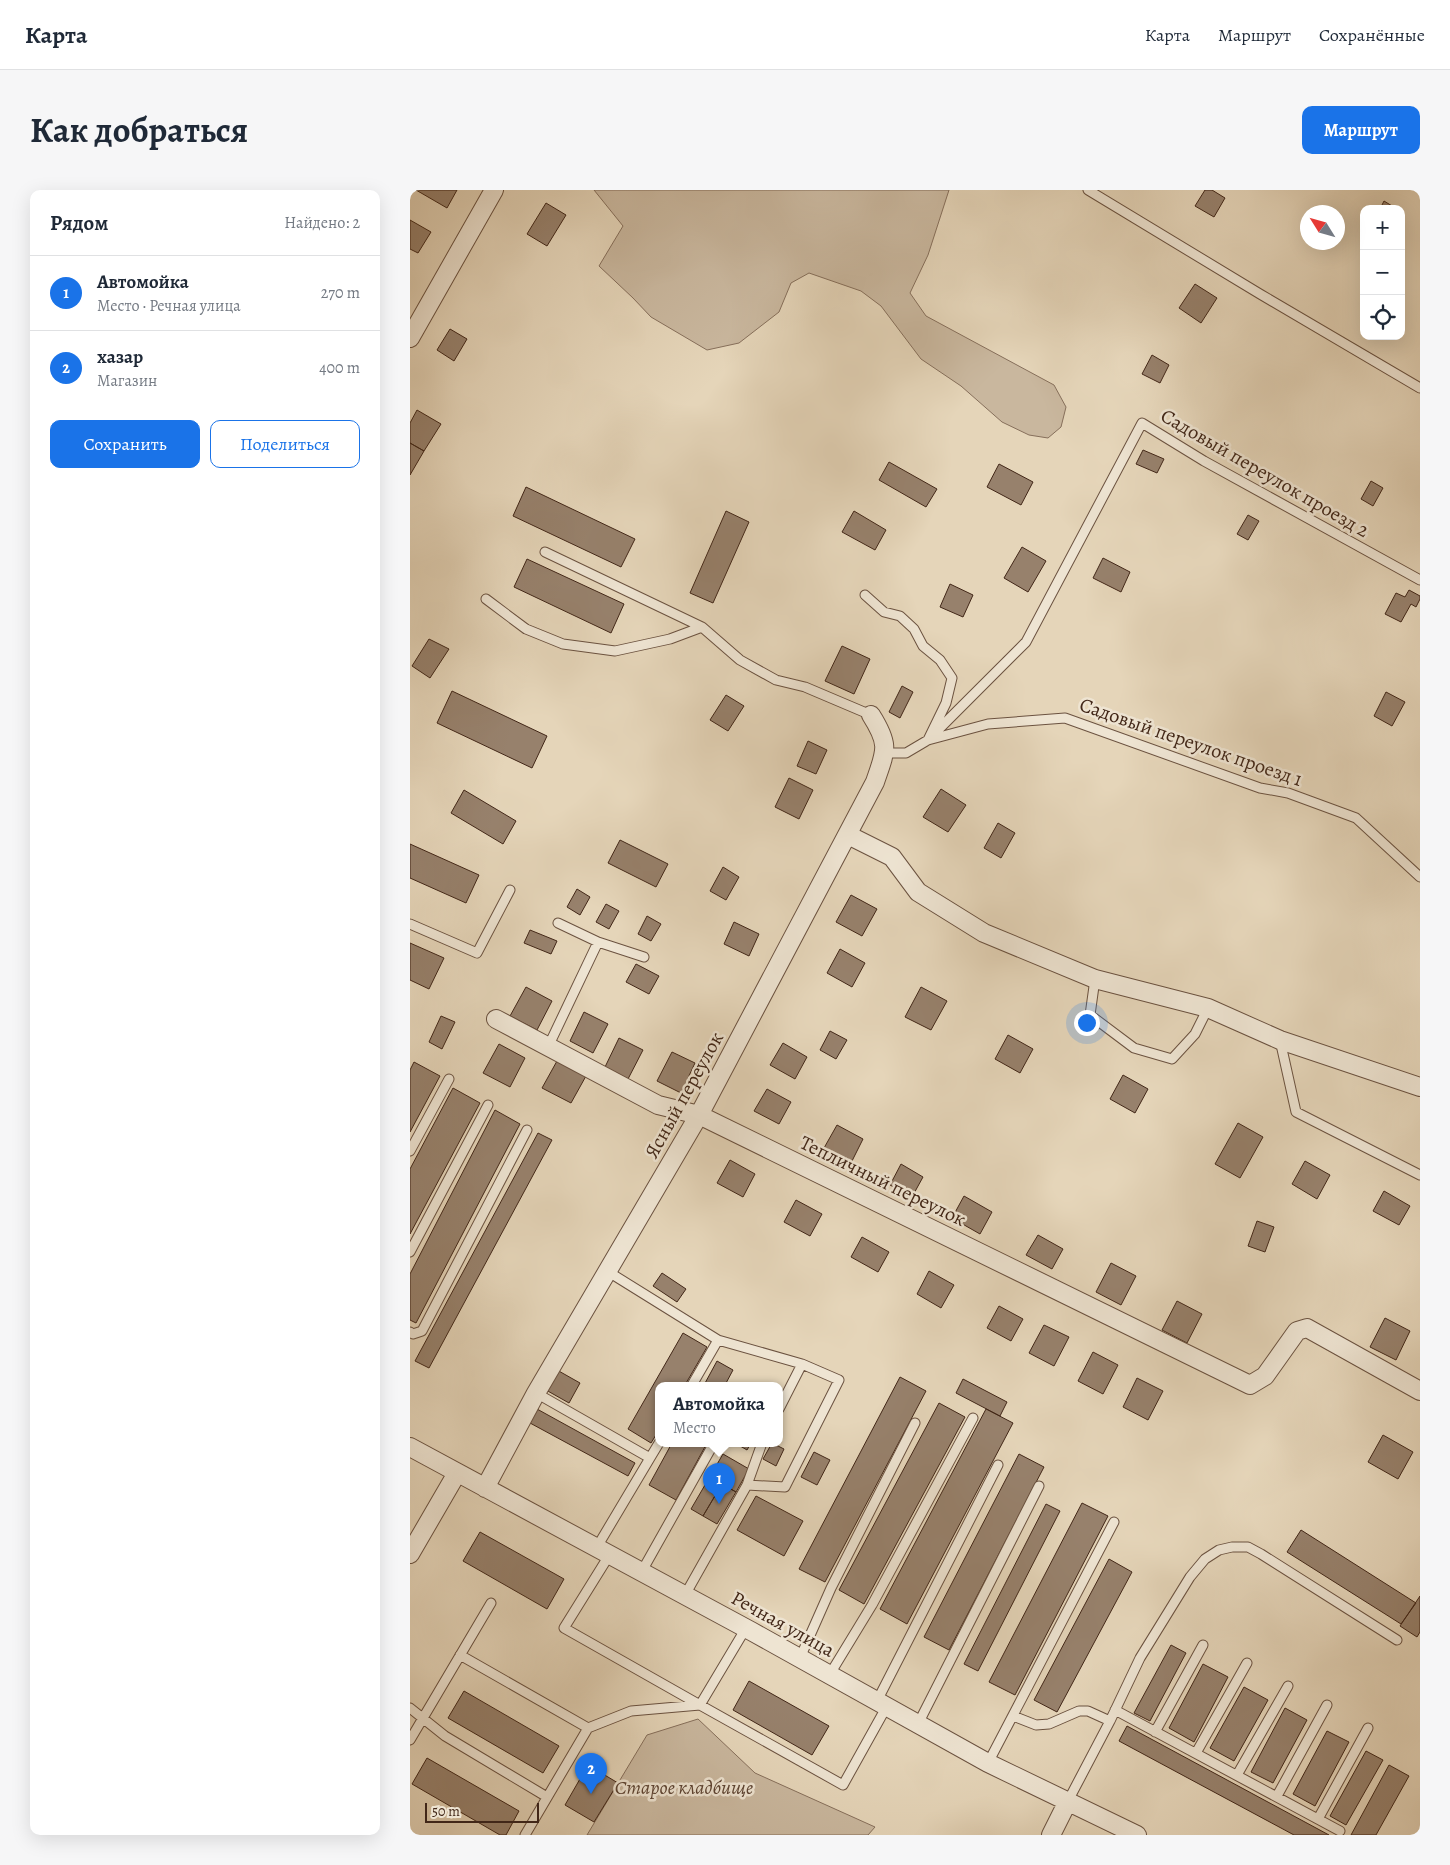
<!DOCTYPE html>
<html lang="ru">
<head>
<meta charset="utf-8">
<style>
  :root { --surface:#fff; --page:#f6f6f7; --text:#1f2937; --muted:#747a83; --line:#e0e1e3; --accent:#1a73e8 }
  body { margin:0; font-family:Alegreya,serif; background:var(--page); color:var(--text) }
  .controls { position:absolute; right:15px; top:15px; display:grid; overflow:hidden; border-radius:10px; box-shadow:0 5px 20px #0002 }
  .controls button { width:45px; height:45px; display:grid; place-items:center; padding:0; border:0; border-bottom:1px solid var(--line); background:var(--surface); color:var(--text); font:25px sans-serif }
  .compass { position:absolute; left:890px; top:15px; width:45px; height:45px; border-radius:50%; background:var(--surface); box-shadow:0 5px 20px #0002; rotate:307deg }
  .scale { position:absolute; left:15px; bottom:12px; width:114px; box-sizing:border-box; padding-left:5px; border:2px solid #422718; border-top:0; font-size:14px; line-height:18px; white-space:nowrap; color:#422718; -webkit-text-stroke:4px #eee4d2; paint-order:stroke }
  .you { position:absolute; left:676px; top:832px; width:18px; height:18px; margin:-12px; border:4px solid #fff; border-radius:50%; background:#1a73e8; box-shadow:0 0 0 8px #1a73e833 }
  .badge { display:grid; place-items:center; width:32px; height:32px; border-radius:50%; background:var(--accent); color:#fff; font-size:16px; font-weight:700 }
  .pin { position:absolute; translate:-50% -41px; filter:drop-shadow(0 1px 2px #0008) }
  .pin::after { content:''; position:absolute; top:26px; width:18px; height:15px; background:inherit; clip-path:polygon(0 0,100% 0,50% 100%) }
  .popup { position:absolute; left:245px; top:1192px; width:128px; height:65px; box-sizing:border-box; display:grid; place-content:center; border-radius:10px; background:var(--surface); filter:drop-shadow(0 1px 4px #0005); font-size:16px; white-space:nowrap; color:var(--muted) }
  .popup b { font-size:19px; color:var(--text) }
  .popup::after { content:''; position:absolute; left:50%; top:100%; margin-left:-10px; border:10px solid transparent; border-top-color:var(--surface) }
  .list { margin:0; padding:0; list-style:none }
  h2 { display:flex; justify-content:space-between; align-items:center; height:65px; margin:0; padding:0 20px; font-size:21px }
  h2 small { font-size:16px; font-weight:400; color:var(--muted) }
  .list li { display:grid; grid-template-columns:32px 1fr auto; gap:15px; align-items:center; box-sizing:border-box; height:75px; padding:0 20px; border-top:1px solid var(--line) }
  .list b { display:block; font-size:19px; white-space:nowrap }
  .list p { margin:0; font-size:16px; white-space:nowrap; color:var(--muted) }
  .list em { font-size:16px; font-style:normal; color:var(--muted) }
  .actions { display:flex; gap:10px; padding:15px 20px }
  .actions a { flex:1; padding:11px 0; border:1px solid var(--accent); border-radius:10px; text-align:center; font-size:18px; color:var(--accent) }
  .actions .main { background:var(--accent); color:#fff }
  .icon { flex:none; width:28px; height:28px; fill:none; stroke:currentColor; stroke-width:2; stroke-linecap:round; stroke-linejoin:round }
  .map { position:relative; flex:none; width:1010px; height:1645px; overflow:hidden; border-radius:10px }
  header { display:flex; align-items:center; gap:30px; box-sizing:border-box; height:70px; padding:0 25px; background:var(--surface); border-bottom:1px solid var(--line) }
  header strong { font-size:24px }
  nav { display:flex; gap:28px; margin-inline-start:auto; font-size:18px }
  .intro { display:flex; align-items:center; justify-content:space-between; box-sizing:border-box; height:120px; padding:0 30px }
  h1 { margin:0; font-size:35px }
  .button { padding:12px 22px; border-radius:10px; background:var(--accent); color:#fff; font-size:18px; font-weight:700 }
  main { display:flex; gap:30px; padding:0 30px }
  aside { flex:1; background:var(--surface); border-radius:10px; box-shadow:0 5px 20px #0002 }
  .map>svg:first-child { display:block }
</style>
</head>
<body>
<header>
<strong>Карта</strong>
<nav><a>Карта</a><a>Маршрут</a><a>Сохранённые</a></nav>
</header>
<div class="intro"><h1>Как добраться</h1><a class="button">Маршрут</a></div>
<main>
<aside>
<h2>Рядом<small>Найдено: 2</small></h2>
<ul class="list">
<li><span class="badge">1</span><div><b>Автомойка</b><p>Место · Речная улица</p></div><em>270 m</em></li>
<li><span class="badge">2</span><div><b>хазар</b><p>Магазин</p></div><em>400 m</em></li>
</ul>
<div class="actions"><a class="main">Сохранить</a><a>Поделиться</a></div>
</aside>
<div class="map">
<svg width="1010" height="1645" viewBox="0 0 1010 1645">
  <rect width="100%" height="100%" fill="#e5d5b9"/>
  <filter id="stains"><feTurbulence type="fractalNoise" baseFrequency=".004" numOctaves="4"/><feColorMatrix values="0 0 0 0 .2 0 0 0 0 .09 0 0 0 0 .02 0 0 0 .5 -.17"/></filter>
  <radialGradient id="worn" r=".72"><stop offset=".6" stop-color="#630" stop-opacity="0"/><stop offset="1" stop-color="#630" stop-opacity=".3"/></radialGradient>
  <path fill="#c9b79e" stroke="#866f5b" d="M184,0H539L518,65L500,103L516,126L644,195L656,217L651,237L638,248L619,245L592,232L551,196L511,169L471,116L451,101L399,83L381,93L369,122L329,153L297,160L241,127L223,108L189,76L213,36Z
    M288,1529L345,1583L465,1637L458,1645H177L237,1545Z"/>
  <path fill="#97816c" stroke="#422718" d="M6,0H47L37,18Z
    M795,0H802L815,8L804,27L785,16Z
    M974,11L987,19H970Z
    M136,13L156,25L137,56L117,44Z
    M0,30L21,42L8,63L0,59Z
    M785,94L807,108L791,133L769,118Z
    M40,139L57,149L44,171L27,160Z
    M742,165L759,175L750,193L732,184Z
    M7,220L31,234L14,261L0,253V233Z
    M0,253L14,261L0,285Z
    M733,260L754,269L747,283L726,274Z
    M479,272L527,299L516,317L469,290Z
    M589,274L623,292L611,315L577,297Z
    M961,291L973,298L963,316L951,309Z
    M116,297L225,349L211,377L103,326Z
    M316,321L339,332L303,413L280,403Z
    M444,321L476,340L465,360L432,342Z
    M838,325L849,331L838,350L827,344Z
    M612,357L636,371L618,402L594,388Z
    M693,368L720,382L711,402L683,388Z
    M117,369L214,414L201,443L104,397Z
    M540,394L563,405L553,427L530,417Z
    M999,400L1010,406V409L1006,417L1001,414L991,432L975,424L986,403L995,407Z
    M19,449L39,459L20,488L2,476Z
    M432,456L460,469L444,504L415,491Z
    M492,496L503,502L490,528L479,522Z
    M42,501L137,546L122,578L27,533Z
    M976,502L995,512L982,536L964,526Z
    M316,505L334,516L318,541L300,530Z
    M398,551L417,560L406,584L387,576Z
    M379,588L403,600L389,629L365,617Z
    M531,599L556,615L538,642L513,627Z
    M54,600L106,631L93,654L41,623Z
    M588,633L605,643L591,668L574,658Z
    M210,650L258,674L246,697L198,673Z
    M0,654L69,685L56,713L0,688Z
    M313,677L329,687L316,710L300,701Z
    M167,699L180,707L170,725L157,717Z
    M441,705L467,719L452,746L426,732Z
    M196,714L209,721L199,739L186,732Z
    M237,726L251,734L241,751L228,744Z
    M324,732L349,744L339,766L314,754Z
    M120,740L147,751L141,764L114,753Z
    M0,753L34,768L19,799L0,790Z
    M430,759L455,773L442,797L417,783Z
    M226,774L249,786L239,804L216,792Z
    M116,797L142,811L127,840L100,826Z
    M511,797L537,811L521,840L495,827Z
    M174,822L198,834L183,863L160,851Z
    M31,826L45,832L32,859L19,852Z
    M420,841L437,850L426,869L410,860Z
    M598,845L623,859L610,883L585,869Z
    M209,848L233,860L218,889L195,877Z
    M373,853L397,867L385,889L360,875Z
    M89,854L115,868L100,897L73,883Z
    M262,862L285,873L271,903L247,891Z
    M147,871L176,886L161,913L132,898Z
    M4,872L30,886L0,942V880Z
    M713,885L738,899L725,923L700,909Z
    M43,898L70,913L0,1044V979Z
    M357,899L381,912L369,934L344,921Z
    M85,920L110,934L6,1133L0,1130V1084Z
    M828,933L853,947L830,988L805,974Z
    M427,935L453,949L441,973L414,958Z
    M128,943L142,950L19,1178L5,1171Z
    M320,970L345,984L333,1007L307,993Z
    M895,971L920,985L907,1009L882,994Z
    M491,974L513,987L502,1007L480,995Z
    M974,1001L1000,1016L989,1035L963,1021Z
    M554,1006L582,1022L570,1044L542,1028Z
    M386,1010L412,1024L400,1046L374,1032Z
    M847,1031L864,1037L855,1062L838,1056Z
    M628,1045L653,1059L642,1079L616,1065Z
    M452,1047L479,1062L468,1082L441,1067Z
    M701,1073L726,1086L711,1115L686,1102Z
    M519,1081L544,1095L531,1118L507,1104Z
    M252,1083L276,1099L267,1112L243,1096Z
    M767,1111L792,1124L777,1153L752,1140Z
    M589,1116L613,1129L601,1151L577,1138Z
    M975,1128L1000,1141L986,1170L960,1157Z
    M634,1135L659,1147L644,1176L619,1163Z
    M273,1143L297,1157L275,1195H249V1240L241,1253L218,1239Z
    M683,1162L708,1175L693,1204L668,1191Z
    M307,1171L323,1180L315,1195H294Z
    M147,1180L170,1193L159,1213L136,1200Z
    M490,1187L516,1201L415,1392L389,1379Z
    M727,1188L753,1201L738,1230L713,1217Z
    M553,1189L597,1212L590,1226L546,1203Z
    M529,1213L555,1227L454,1414L429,1400Z
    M127,1219L225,1273L218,1286L120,1233Z
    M576,1219L603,1233L497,1434L470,1419Z
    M973,1245L1003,1262L988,1289L958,1272Z
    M262,1253H297L266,1310L239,1295Z
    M325,1253H341L337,1260Z
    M362,1253L374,1259L366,1276L353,1269Z
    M404,1262L420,1270L407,1295L391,1287Z
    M313,1264L339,1279L326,1302L312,1294L293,1326L281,1319Z
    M609,1264L634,1277L539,1460L514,1447Z
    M312,1294L326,1302L307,1334L293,1326Z
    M346,1306L393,1331L374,1366L327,1340Z
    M672,1313L698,1326L605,1505L579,1492Z
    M636,1314L650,1321L568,1481L554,1474Z
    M891,1340L1006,1413L991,1434L877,1362Z
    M70,1342L154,1389L137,1419L53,1371Z
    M699,1369L722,1382L647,1522L624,1510Z
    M1010,1406V1442L1007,1447L990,1436Z
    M761,1455L776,1463L740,1531L724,1523Z
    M793,1474L818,1487L784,1552L759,1538Z
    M339,1491L419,1536L402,1565L323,1520Z
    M834,1497L858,1510L824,1571L800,1558Z
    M54,1501L149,1556L133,1583L38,1528Z
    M875,1518L897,1530L863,1593L841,1582Z
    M717,1536L919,1645H884L709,1551Z
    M917,1541L939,1552L905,1616L883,1604Z
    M956,1561L973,1570L936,1635L920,1626Z
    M17,1568L109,1621L96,1645H90L2,1594Z
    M178,1575L208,1593L184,1632L155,1615Z
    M979,1575L999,1586L966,1645H941Z"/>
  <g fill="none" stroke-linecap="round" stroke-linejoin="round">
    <g stroke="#6b5240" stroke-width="11">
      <path id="service" d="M678,0L850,104L1010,198
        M135,362L292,437
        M455,405L474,422L490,426L504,439L513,456L530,470L542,488L536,513L518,550L496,563H476
        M76,409L116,439L153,454L205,461L260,449L292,437L330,470L366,490L395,497L461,525
        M518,550L616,452L732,233L794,271L1010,390
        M518,550L578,534L655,528L850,598L878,603L946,628L1010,687
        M0,734L67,763L100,700
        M188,752L234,767
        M685,789L680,825L724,858L762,869L785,844L798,818
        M870,850L886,922L1010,985
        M138,857L188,752L148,733
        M0,961L39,889
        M0,1062L78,915
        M197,1081L308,1150L392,1174L369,1219
        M0,1142L3,1144L12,1141L117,940
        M282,1195L308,1150
        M126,1203L240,1268L249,1253
        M337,1295L375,1297L429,1190L392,1174
        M187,1357L240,1268
        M200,1364L154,1438L290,1515L336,1438
        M232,1381L304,1253
        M275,1405L337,1295L352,1253
        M50,1465L178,1538
        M390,1468L421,1398L505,1233
        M420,1484L462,1415L563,1228
        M467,1511L588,1275
        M0,1518L35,1546L137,1607
        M705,1520L930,1641
        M603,1526L626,1535L639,1534L669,1521H678L700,1531
        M508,1534L629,1296
        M745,1542L793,1455
        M0,1550L81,1413
        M786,1563L837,1473
        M578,1573L704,1332
        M827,1585L878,1496
        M867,1606L917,1515
        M658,1611L700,1531L730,1468L780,1387L795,1369L809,1360L822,1357H838L851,1364L987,1450
        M908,1629L958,1538
        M115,1645L178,1538L221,1521L290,1515L433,1595L477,1516"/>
    </g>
    <g stroke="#6b5240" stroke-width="20">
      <path id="minor" d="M0,148L84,0
        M438,645L482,667L508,702L574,743L685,789L798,818L870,850L1010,897
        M86,829L248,915L289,925L840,1195L855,1186L887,1141L897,1138L1010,1201
        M0,1257L341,1441L578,1573L727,1645
        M75,1298L126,1203L289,925L465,592C476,560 480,555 461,525
        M0,1364L47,1283
        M641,1645L658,1611"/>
    </g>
    <use href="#service" stroke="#eee4d2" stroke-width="9"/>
    <use href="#minor" stroke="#eee4d2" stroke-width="18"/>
  </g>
  <g text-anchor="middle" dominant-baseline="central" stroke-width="5" stroke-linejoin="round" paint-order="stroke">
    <g font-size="20" fill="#422718" stroke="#eee4d2">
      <text transform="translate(855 283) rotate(30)">Садовый переулок проезд 2</text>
      <text transform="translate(781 552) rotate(19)">Садовый переулок проезд 1</text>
      <text transform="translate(274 905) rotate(-61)">Ясный переулок</text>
      <text transform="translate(473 991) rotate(26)">Тепличный переулок</text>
      <text transform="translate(373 1434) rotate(29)">Речная улица</text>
    </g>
    <g font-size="20" font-style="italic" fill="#5d4433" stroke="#eee4d2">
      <text x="274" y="1597">Старое кладбище</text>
    </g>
  </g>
  <rect width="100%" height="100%" filter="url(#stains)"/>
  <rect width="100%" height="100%" fill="url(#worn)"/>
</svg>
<div class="controls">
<button>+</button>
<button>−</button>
<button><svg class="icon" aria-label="locate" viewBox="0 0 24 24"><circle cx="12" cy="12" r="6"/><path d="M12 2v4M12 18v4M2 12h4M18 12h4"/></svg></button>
</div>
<svg class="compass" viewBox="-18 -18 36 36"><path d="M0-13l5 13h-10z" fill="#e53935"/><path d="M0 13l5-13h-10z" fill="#747a83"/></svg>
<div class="scale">50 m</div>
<div class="you"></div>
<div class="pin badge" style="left:309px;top:1314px">1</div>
<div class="popup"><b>Автомойка</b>Место</div>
<div class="pin badge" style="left:181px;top:1604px">2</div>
</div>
</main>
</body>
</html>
